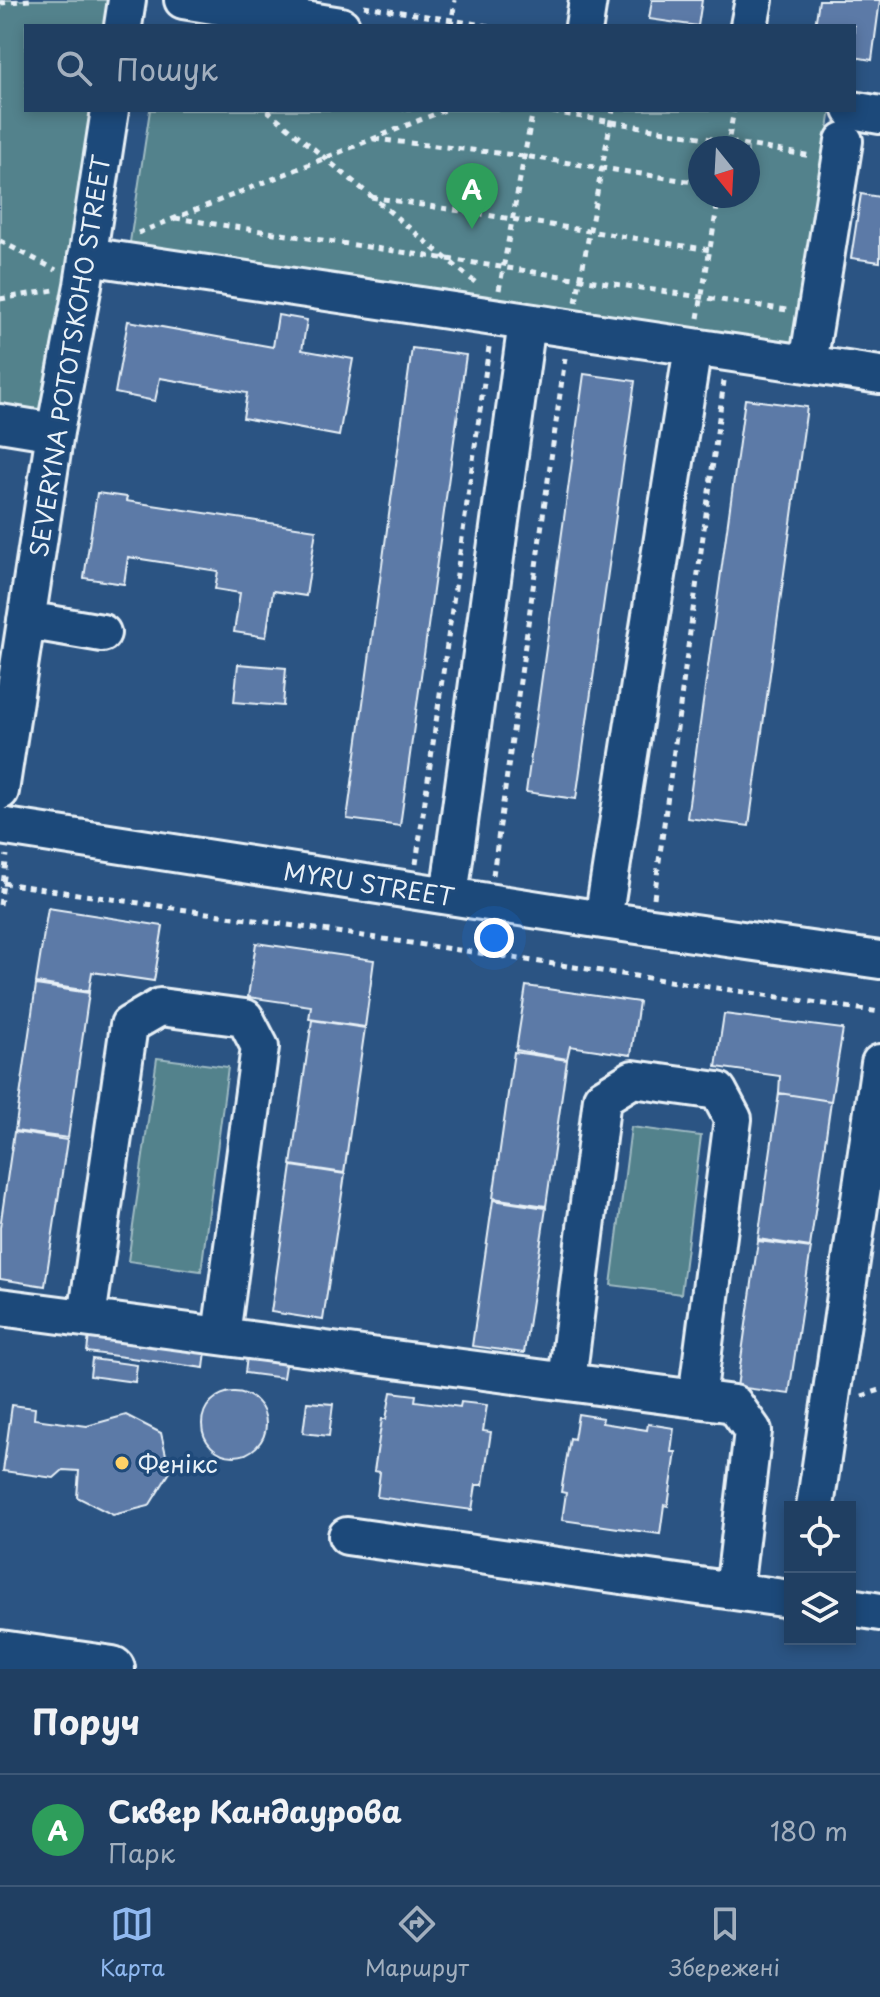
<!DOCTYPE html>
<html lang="uk">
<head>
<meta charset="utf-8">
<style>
  :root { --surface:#203f62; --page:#284668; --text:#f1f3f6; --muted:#a2afbe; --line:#3d5877; --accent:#90b9f0 }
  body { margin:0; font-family:"Playpen Sans",sans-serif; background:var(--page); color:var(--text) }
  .controls { position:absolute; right:24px; bottom:24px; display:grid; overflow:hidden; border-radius:0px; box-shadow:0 4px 12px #0003 }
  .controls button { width:72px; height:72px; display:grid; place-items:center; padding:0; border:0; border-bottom:2px solid var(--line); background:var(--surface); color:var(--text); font:40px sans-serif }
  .compass { position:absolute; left:688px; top:136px; width:72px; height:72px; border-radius:50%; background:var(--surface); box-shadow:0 4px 12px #0003; rotate:162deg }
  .you { position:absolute; left:494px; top:938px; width:28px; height:28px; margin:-20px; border:6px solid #fff; border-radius:50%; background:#1a73e8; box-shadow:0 0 0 12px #1a73e833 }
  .badge { display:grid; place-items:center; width:52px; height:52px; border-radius:50%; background:var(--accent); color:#fff; font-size:26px; font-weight:700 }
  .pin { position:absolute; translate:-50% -66px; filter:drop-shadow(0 2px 4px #0008) }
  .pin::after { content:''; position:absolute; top:42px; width:28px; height:24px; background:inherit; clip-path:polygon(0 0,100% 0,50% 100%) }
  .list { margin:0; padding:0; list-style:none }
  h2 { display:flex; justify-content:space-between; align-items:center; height:104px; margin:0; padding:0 32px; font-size:34px }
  h2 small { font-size:26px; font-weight:400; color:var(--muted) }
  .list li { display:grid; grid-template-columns:52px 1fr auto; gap:24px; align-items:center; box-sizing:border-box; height:112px; padding:0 32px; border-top:2px solid var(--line) }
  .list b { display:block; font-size:30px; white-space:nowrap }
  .list p { margin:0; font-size:26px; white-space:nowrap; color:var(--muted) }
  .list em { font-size:26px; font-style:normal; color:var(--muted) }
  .icon { flex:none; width:44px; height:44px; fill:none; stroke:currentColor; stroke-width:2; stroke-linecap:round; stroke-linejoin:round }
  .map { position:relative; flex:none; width:880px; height:1669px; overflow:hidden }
  .search { position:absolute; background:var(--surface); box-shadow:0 4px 12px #0003; left:24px; right:24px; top:24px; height:88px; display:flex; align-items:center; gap:20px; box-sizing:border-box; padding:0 28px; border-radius:0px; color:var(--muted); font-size:30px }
  .sheet { height:216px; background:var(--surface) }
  nav { display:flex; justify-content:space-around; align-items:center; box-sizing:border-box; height:112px; border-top:2px solid var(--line); background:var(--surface); font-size:22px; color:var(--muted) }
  nav a { display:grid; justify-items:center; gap:4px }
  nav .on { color:var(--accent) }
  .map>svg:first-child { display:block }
</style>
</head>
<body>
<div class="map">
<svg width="880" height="1669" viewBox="0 0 880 1669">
  <rect width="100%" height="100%" fill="#2b5483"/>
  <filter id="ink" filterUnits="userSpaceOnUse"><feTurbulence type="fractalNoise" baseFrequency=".0125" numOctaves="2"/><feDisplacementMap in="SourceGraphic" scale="16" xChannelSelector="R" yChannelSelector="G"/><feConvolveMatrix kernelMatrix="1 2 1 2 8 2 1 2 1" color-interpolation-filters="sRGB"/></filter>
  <g filter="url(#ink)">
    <path fill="#53828c" stroke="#9ebac2" stroke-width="2" fill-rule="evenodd" d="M0,0H113L108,26H26V110H95L66,287L38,429L0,424Z
      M150,110H831L791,362L127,262ZM700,148H748V196H700Z
      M157,1058L228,1067L201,1271L128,1261Z
      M631,1127L701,1136L681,1294L611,1285Z"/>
    <path fill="#5c7aa7" stroke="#e8f1f8" stroke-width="2" d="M652,0H702L698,26L649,19Z
      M819,0H880L872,60L854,57V26H815Z
      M861,194L880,197V262L851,258Z
      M278,315L307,320L302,350L353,359L339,436L243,418L247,393L160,378L155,401L115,393L128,321L273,347Z
      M412,348L466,355L400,826L347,819Z
      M584,374L635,381L576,799L526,792Z
      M745,399L807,407L749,826L687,818Z
      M97,493L127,497L126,501L316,530L306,596L273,591L266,637L234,632L240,593L215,589L218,571L128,557L124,584L84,578Z
      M238,664L286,668L283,706L234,702Z
      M48,908L163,926L154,981L92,972L89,991L36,983Z
      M256,943L374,960L365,1027L309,1019L311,1006L248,997Z
      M36,985L89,993L68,1138L15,1131Z
      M526,986L639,1002L631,1055L570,1046L567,1059L516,1050Z
      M724,1014L843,1029L831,1101L779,1093L780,1076L716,1067Z
      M312,1020L365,1028L344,1173L291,1165Z
      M514,1052L567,1060L546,1206L493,1198Z
      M779,1093L831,1101L810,1247L758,1239Z
      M14,1132L67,1140L45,1286L0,1279V1227Z
      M292,1166L345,1174L323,1320L271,1312Z
      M493,1200L546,1208L524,1353L472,1346Z
      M758,1241L811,1248L789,1394L737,1387Z
      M90,1327L207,1342L204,1368L87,1352Z
      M248,1348L287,1353L283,1378L245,1373Z
      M92,1359L137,1365L135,1382L90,1376Z
      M202 1424a32 32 0 1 1 64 0a32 32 0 1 1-64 0Z
      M391,1392L416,1395L415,1401L460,1407L461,1402L487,1405L483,1431L491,1432L483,1485H476L472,1510L377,1497L380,1472L374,1471L382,1419H386Z
      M307,1402L333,1404L329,1436L303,1433Z
      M12,1405L35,1408L34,1419L87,1426L126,1415L161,1433L170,1472L149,1506L113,1515L77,1497L79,1471L63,1470L54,1478L3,1471Z
      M578,1414L603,1418L602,1423L647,1430L648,1424L674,1428L671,1452H676L668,1506L664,1505L660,1534L562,1520L566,1493L561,1492L570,1438L574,1439Z"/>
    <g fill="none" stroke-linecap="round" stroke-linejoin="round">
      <g stroke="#e8f1f8" stroke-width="42">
        <path id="minor" d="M183,0L341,26
          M123,26L127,0
          M584,26L588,0
          M749,26L754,0
          M852,110L880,115
          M87,256L880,375
          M808,364L844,141
          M0,423L55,432
          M26,620L102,633
          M0,791L55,432L83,285L110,110
          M0,826L603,920L880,960
          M449,896L527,322
          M603,920L693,347
          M0,1307L734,1404L753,1431L734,1591
          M87,1318L129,1025L160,1007L245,1018L260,1047L221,1335
          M567,1381L602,1098L633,1079L718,1091L733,1119L697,1398
          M815,1507L880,1063
          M347,1536L790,1599
          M850,1607L880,1612"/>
      </g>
      <g stroke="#e8f1f8" stroke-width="50">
        <path id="major" d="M0,1653L112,1669"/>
      </g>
      <path stroke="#e8f1f8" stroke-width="5" stroke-dasharray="6 6" stroke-linecap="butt" d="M0,3L30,0
        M364,6L489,26
        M451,26L455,0
        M267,110L476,283
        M541,110L812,156
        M374,139L524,156L700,183
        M727,148L734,110
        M371,197L710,250
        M175,218L787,310
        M138,233L445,110
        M0,241L56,270
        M499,290L533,110
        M0,299L54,290
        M576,302L613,110
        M698,318L719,196
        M416,864L489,347
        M493,875L565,358
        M3,883L880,1012
        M654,898L724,381
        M0,905L7,855
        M862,1396L880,1390"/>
      <use href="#minor" stroke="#1f4a7a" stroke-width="36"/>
      <use href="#major" stroke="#1f4a7a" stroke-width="44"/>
    </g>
  </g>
  <circle fill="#ffd166" stroke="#1f4a7a" stroke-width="3" cx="122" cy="1463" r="8"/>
  <g text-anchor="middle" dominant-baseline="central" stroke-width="7" stroke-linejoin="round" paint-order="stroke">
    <g font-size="24" fill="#e8f1f8" stroke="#1f4a7a">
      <text transform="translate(69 356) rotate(-81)">SEVERYNA POTOTSKOHO STREET</text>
      <text transform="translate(369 883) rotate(9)">MYRU STREET</text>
    </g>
    <g font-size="24" fill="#e8f1f8" stroke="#1f4a7a" text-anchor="start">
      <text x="138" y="1463">Фенікс</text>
    </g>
  </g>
</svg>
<div class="controls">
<button><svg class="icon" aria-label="locate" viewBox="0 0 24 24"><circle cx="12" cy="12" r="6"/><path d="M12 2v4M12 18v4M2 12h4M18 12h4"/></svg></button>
<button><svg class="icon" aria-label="layers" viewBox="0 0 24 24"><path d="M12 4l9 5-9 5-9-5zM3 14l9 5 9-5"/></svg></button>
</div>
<svg class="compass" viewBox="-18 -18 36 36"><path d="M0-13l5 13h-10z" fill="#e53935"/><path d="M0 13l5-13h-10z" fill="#a2afbe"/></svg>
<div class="you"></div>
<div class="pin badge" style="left:472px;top:229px;background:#2e9e5b">A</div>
<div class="search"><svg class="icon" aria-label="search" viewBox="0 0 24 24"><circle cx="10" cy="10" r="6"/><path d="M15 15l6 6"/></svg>Пошук</div>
</div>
<section class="sheet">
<h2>Поруч<small></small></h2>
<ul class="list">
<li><span class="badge" style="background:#2e9e5b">A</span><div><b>Сквер Кандаурова</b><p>Парк</p></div><em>180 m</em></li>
</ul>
</section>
<nav>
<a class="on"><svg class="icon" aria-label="map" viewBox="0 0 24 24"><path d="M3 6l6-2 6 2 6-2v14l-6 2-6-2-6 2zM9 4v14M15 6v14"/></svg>Карта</a>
<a><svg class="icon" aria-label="directions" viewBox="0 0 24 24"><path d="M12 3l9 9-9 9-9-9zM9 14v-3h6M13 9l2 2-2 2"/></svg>Маршрут</a>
<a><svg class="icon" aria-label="saved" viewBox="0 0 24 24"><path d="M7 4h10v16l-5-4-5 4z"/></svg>Збережені</a>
</nav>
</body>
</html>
